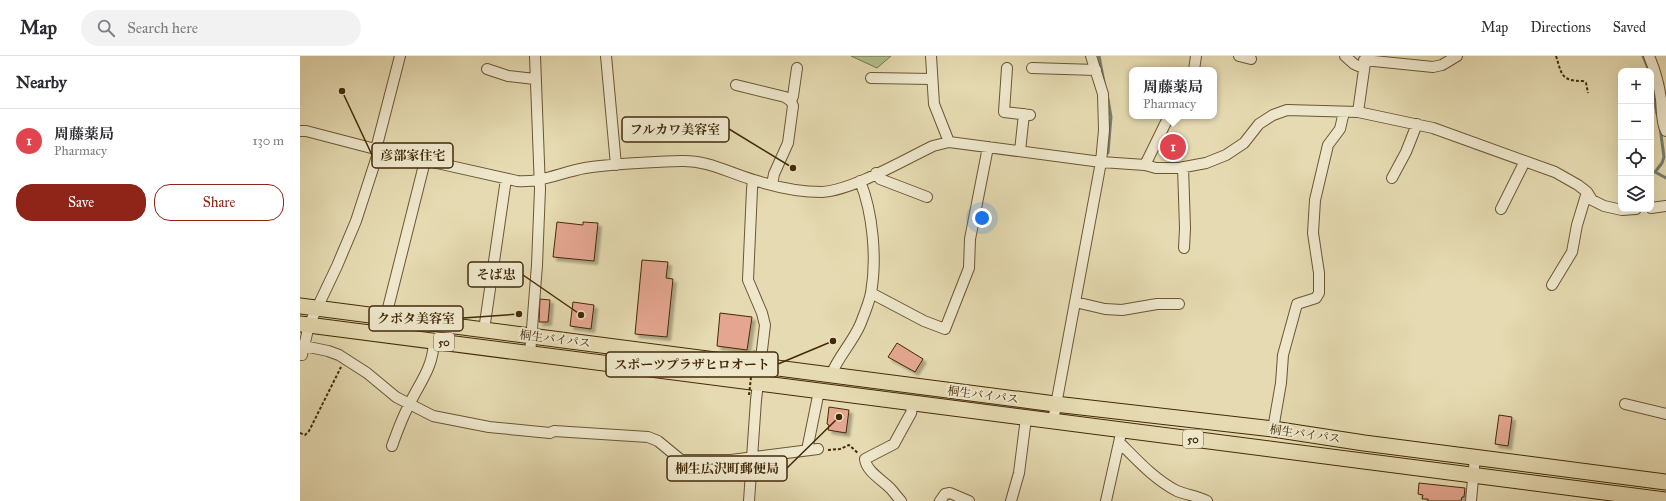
<!DOCTYPE html>
<html lang="en">
<head>
<meta charset="utf-8">
<style>
  :root { --surface:#fff; --page:#f2f2f3; --text:#2b2b33; --muted:#7c7c81; --line:#e1e1e2; --accent:#8f2418 }
  body { margin:0; font-family:"IM FELL Great Primer","Noto Serif JP",serif; background:var(--page); color:var(--text) }
  .controls { position:absolute; right:12px; top:12px; display:grid; overflow:hidden; border-radius:8px; box-shadow:0 4px 16px #0002 }
  .controls button { width:36px; height:36px; display:grid; place-items:center; padding:0; border:0; border-bottom:1px solid var(--line); background:var(--surface); color:var(--text); font:20px sans-serif }
  .you { position:absolute; left:682px; top:162px; width:14px; height:14px; margin:-10px; border:3px solid #fff; border-radius:50%; background:#1a73e8; box-shadow:0 0 0 6px #1a73e833 }
  .badge { display:grid; place-items:center; width:26px; height:26px; border-radius:50%; background:var(--accent); color:#fff; font-size:13px; font-weight:700 }
  .pin { position:absolute; translate:-50% -50%; border:2px solid #fff; box-shadow:0 1px 4px #0006 }
  .popup { position:absolute; left:829px; top:11px; width:88px; height:52px; box-sizing:border-box; display:grid; place-content:center; border-radius:8px; background:var(--surface); filter:drop-shadow(0 1px 3px #0005); font-size:13px; white-space:nowrap; color:var(--muted) }
  .popup b { font-size:15px; color:var(--text) }
  .popup::after { content:''; position:absolute; left:50%; top:100%; margin-left:-8px; border:8px solid transparent; border-top-color:var(--surface) }
  .list { margin:0; padding:0; list-style:none }
  h2 { display:flex; justify-content:space-between; align-items:center; height:52px; margin:0; padding:0 16px; font-size:17px }
  h2 small { font-size:13px; font-weight:400; color:var(--muted) }
  .list li { display:grid; grid-template-columns:26px 1fr auto; gap:12px; align-items:center; box-sizing:border-box; height:64px; padding:0 16px; border-top:1px solid var(--line) }
  .list b { display:block; font-size:15px; white-space:nowrap }
  .list p { margin:0; font-size:13px; white-space:nowrap; color:var(--muted) }
  .list em { font-size:13px; font-style:normal; color:var(--muted) }
  .actions { display:flex; gap:8px; padding:12px 16px }
  .actions a { flex:1; padding:9px 0; border:1px solid var(--accent); border-radius:16px; text-align:center; font-size:14px; color:var(--accent) }
  .actions .main { background:var(--accent); color:#fff }
  .icon { flex:none; width:22px; height:22px; fill:none; stroke:currentColor; stroke-width:2; stroke-linecap:round; stroke-linejoin:round }
  .map { position:relative; flex:none; width:1366px; height:445px; overflow:hidden }
  header { display:flex; align-items:center; gap:24px; box-sizing:border-box; height:56px; padding:0 20px; background:var(--surface); border-bottom:1px solid var(--line) }
  header strong { font-size:19px }
  nav { display:flex; gap:22px; margin-inline-start:auto; font-size:14px }
  .search { width:280px; height:36px; background:var(--page); display:flex; align-items:center; gap:10px; box-sizing:border-box; padding:0 14px; border-radius:22px; color:var(--muted); font-size:15px }
  main { display:flex }
  aside { flex:1; background:var(--surface) }
  .map>svg:first-child { display:block }
</style>
</head>
<body>
<header>
<strong>Map</strong>
<div class="search"><svg class="icon" aria-label="search" viewBox="0 0 24 24"><circle cx="10" cy="10" r="6"/><path d="M15 15l6 6"/></svg>Search here</div>
<nav><a>Map</a><a>Directions</a><a>Saved</a></nav>
</header>
<main>
<aside>
<h2>Nearby<small></small></h2>
<ul class="list">
<li><span class="badge" style="background:#e0444e">1</span><div><b>周藤薬局</b><p>Pharmacy</p></div><em>130 m</em></li>
</ul>
<div class="actions"><a class="main">Save</a><a>Share</a></div>
</aside>
<div class="map">
<svg width="1366" height="445" viewBox="0 0 1366 445">
  <defs>
    <filter id="shadow"><feDropShadow dx="3.5" dy="3.5" stdDeviation="1" flood-color="#0004"/></filter>
  </defs>
  <rect width="100%" height="100%" fill="#e5dab1"/>
  <filter id="stains"><feTurbulence type="fractalNoise" baseFrequency=".005" numOctaves="4"/><feColorMatrix values="0 0 0 0 .2 0 0 0 0 .09 0 0 0 0 .02 0 0 0 .5 -.17"/></filter>
  <radialGradient id="worn" r=".72"><stop offset=".6" stop-color="#630" stop-opacity="0"/><stop offset="1" stop-color="#630" stop-opacity=".3"/></radialGradient>
  <path fill="#b0c18f" stroke="#7a764b" d="M551,0H591L577,12Z"/>
  <g fill="none" stroke-linecap="round" stroke-linejoin="round">
    <path stroke="#777f70" stroke-width="3" d="M799,0L804,26
      M1343,0L1349,15
      M1351,26L1357,58
      M808,43L811,61L808,97
      M1360,71L1364,101L1362,107L1355,116L1366,122"/>
  </g>
  <path fill="#e4a690" stroke="#432a07" filter="url(#shadow)" d="M257,166L283,169V166L298,167L294,205L253,201Z
    M342,204L368,206L366,222L373,223L367,281L335,278Z
    M240,243L250,244L248,266H239Z
    M273,246L294,249L291,273L270,270Z
    M420,257L452,261L447,294L417,290Z
    M597,287L623,303L615,316L588,301Z
    M529,351L549,354L546,377L528,374L529,369L527,368Z
    M1199,359L1212,361L1208,390L1195,388Z
    M1119,427L1165,432L1164,441H1162L1161,445H1128V443H1122L1123,439L1118,438Z"/>
  <g fill="none" stroke-linecap="round" stroke-linejoin="round">
    <g stroke="#6c5632" stroke-width="12">
      <path id="minor" d="M306,0L316,109
        M631,0L634,48L649,86
        M939,0L951,3
        M1045,0L1054,8L1063,12
        M1349,0C1355,14 1359,29 1361,43C1362,53 1361,67 1366,75
        M1064,4L1133,11L1142,9L1157,0
        M707,12L704,56L730,59
        M732,12L796,14
        M187,13L208,20L235,23
        M894,14L896,0
        M571,22L632,23
        M436,29L485,41L491,45L493,50L488,87L474,118L472,129
        M491,45L493,40L497,12
        M1058,56L1066,0
        M0,75H6L79,94L217,125C241,127 262,116 285,112C317,107 349,106 381,105C408,104 429,117 454,124C476,131 499,136 522,136C553,134 604,104 633,90L649,86L801,106L845,109L856,112H879L906,107L926,99L944,87L959,68L973,59L987,54L1058,56L1133,72L1255,116L1278,129L1287,136L1292,144L1304,150L1322,154L1336,153
        M76,93L100,0
        M720,95L724,58
        M845,109L869,60
        M883,111L885,172L884,192
        M576,117L580,123L627,141
        M1092,122L1106,96L1117,68
        M1351,152L1366,150
        M1201,153L1225,105
        M1252,229L1272,196L1277,169L1287,136
        M571,237L624,265L645,273L669,212L670,183L688,91
        M775,246L805,253L822,254L857,248H879
        M87,261L88,252L125,105
        M184,274L206,123
        M4,290L28,295L39,299L67,317L96,341L133,360L189,371L250,377L254,375L348,381L358,385L381,404H431L518,393
        M230,298L237,209L240,133L235,0
        M0,299H2L9,269L37,210L56,165L79,94
        M531,319C538,301 552,287 560,269C564,259 569,247 571,237C577,203 573,157 560,125
        M1325,348L1366,358
        M753,365L801,106L804,74L803,38L791,0
        M973,373L981,327L983,299L997,248L1016,242L1019,237V217L1013,177L1015,144L1028,89L1040,73L1044,56
        M820,387C837,404 855,424 877,435C887,439 897,440 907,445
        M92,390C97,376 102,362 109,349C120,326 133,312 134,285
        M507,394L519,335
        M449,445L456,344L465,269L462,257L448,224L452,133L453,124
        M601,445C597,441 594,436 590,432C582,424 566,415 565,403L594,388L611,357L613,347
        M640,445L645,438L650,437L669,445
        M711,445L719,417L726,362
        M806,445L820,382
        M1171,445L1175,401"/>
    </g>
    <g stroke="#432a07" stroke-width="17">
      <path id="highway" d="M0,250L755,348L973,373L1064,387L1366,426
        M0,268L1366,444"/>
    </g>
    <path stroke="#432a07" stroke-width="2" stroke-dasharray="3 2" stroke-linecap="butt" d="M1256,0C1262,19 1261,25 1283,25L1286,27L1288,37
      M0,377L5,379L9,375L41,311
      M528,394L540,393L549,389L558,397"/>
    <use href="#minor" stroke="#eee7cc" stroke-width="10"/>
    <use href="#highway" stroke="#e5dab1" stroke-width="15"/>
    <path stroke="#432a07" stroke-width="2" stroke-dasharray="3 2" stroke-linecap="butt" d="M449,339L454,294"/>
  </g>
  <g text-anchor="middle" dominant-baseline="central" stroke-width="4" stroke-linejoin="round" paint-order="stroke">
    <g fill="#eee7cc" stroke="#766342" stroke-width="1">
      <rect x="134" y="277" width="20" height="18" rx="3"/>
      <rect x="883" y="374" width="20" height="18" rx="3"/>
    </g>
    <g font-size="11" font-weight="bold" fill="#432a07">
      <text x="144" y="286">50</text>
      <text x="893" y="383">50</text>
    </g>
    <g font-size="12" fill="#432a07" stroke="#eee7cc">
      <text transform="translate(255 283) rotate(7)">桐生バイパス</text>
      <text transform="translate(683 339) rotate(7)">桐生バイパス</text>
      <text transform="translate(1005 378) rotate(8)">桐生バイパス</text>
    </g>
  </g>
  <path fill="none" stroke="#432a07" stroke-width="1.5" d="M493 112L429 73M42 35L72 99M281 259L223 219M219 258L163 262M533 285L478 308M539 361L487 412"/>
  <g fill="#432a07" stroke="#eee7cc" stroke-width="1.5">
    <circle cx="493" cy="112" r="4"/>
    <circle cx="42" cy="35" r="4"/>
    <circle cx="281" cy="259" r="4"/>
    <circle cx="219" cy="258" r="4"/>
    <circle cx="533" cy="285" r="4"/>
    <circle cx="539" cy="361" r="4"/>
  </g>
  <g fill="#eee7cc" stroke="#432a07" stroke-width="1.5">
    <rect x="322" y="61" width="107" height="25" rx="4"/>
    <rect x="72" y="87" width="81" height="25" rx="4"/>
    <rect x="168" y="206" width="55" height="25" rx="4"/>
    <rect x="69" y="250" width="94" height="25" rx="4"/>
    <rect x="306" y="296" width="172" height="25" rx="4"/>
    <rect x="367" y="400" width="120" height="25" rx="4"/>
  </g>
  <g font-size="13" text-anchor="middle" font-weight="bold" fill="#432a07">
    <text x="375" y="78">フルカワ美容室</text>
    <text x="113" y="104">彦部家住宅</text>
    <text x="196" y="223">そば忠</text>
    <text x="116" y="267">クボタ美容室</text>
    <text x="392" y="313">スポーツプラザヒロオート</text>
    <text x="427" y="417">桐生広沢町郵便局</text>
  </g>
  <rect width="100%" height="100%" filter="url(#stains)"/>
  <rect width="100%" height="100%" fill="url(#worn)"/>
</svg>
<div class="controls">
<button>+</button>
<button>−</button>
<button><svg class="icon" aria-label="locate" viewBox="0 0 24 24"><circle cx="12" cy="12" r="6"/><path d="M12 2v4M12 18v4M2 12h4M18 12h4"/></svg></button>
<button><svg class="icon" aria-label="layers" viewBox="0 0 24 24"><path d="M12 4l9 5-9 5-9-5zM3 14l9 5 9-5"/></svg></button>
</div>
<div class="you"></div>
<div class="pin badge" style="left:873px;top:91px;background:#e0444e">1</div>
<div class="popup"><b>周藤薬局</b>Pharmacy</div>
</div>
</main>
</body>
</html>
